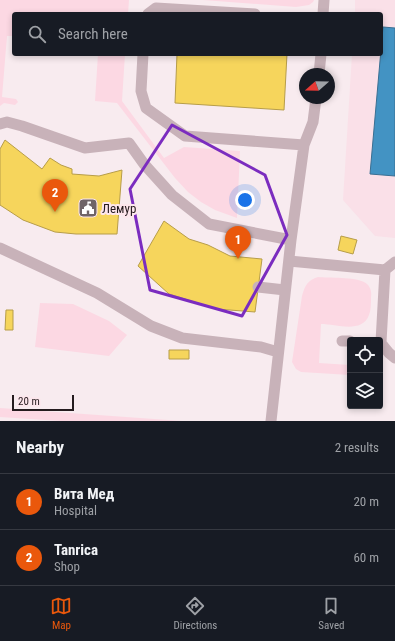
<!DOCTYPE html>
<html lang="en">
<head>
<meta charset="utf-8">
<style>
  :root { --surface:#171b24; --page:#242831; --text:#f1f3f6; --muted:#9ea1a6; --line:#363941; --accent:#ea580c }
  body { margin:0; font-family:"Roboto Condensed",sans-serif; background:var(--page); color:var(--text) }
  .controls { position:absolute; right:12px; bottom:12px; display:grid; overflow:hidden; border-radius:4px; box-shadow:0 2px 6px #0003 }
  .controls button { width:36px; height:36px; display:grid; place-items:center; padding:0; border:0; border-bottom:1px solid var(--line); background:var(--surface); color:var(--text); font:20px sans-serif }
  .compass { position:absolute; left:299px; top:68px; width:36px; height:36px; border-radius:50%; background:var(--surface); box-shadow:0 2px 6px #0003; rotate:250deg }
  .scale { position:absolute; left:12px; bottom:10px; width:62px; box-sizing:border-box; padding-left:4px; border:2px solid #251b1e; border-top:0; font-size:11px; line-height:14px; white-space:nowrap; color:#251b1e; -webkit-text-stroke:3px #fde6ec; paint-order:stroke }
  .you { position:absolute; left:245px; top:200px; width:14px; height:14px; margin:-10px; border:3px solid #fff; border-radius:50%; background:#1a73e8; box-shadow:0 0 0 6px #1a73e833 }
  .badge { display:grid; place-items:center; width:26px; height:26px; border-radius:50%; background:var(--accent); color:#fff; font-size:13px; font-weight:700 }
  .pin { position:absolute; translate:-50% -33px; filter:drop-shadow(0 1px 2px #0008) }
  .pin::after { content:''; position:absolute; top:21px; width:14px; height:12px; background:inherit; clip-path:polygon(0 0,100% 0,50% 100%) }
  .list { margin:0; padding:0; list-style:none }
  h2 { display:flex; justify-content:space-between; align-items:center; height:52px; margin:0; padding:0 16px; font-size:17px }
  h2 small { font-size:13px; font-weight:400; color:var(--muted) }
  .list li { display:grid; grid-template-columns:26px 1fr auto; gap:12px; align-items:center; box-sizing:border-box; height:56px; padding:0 16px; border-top:1px solid var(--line) }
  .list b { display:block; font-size:15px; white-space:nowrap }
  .list p { margin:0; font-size:13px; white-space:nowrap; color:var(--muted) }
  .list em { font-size:13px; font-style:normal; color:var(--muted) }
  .icon { flex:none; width:22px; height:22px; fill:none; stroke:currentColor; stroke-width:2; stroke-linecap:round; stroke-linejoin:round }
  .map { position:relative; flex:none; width:395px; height:421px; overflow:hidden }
  .search { position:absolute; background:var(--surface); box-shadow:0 2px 6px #0003; left:12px; right:12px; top:12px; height:44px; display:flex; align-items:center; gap:10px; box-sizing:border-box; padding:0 14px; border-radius:4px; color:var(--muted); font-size:15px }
  .sheet { height:164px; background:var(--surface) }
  nav { display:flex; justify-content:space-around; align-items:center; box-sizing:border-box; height:56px; border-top:1px solid var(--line); background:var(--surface); font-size:11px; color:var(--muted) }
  nav a { display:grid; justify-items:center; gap:2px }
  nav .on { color:var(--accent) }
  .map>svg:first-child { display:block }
</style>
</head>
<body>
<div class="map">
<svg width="395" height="421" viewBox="0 0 395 421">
  <rect width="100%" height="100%" fill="#f8ebef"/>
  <path fill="#fae0e8" d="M355,0H395V238L375,236L343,200L352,54H381V14H355Z"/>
  <path fill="#fcd8e3" d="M0,0H129L128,14H14V36H7L2,97L16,99L18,102L15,105L4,103L0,106Z
    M203,0H314L313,2L309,5L296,7Z
    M98,54H125L122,101L164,158L184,147L240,151L237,218L215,210L201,202L188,192L175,178L117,103L95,101Z
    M318,277C329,278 355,277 364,282C370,285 372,291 371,297C371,303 371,310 369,315C362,334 336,324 321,324L319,363L350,365V375L301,372L296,369L292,362L302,296C305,285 308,280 318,277Z
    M40,303L73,304L109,321L127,335L109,356L35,347Z
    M0,408L182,421H61L0,417Z"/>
  <path fill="#f6d55c" stroke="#b79d49" d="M177,54H287L284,110L175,103Z
    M5,140L42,169L50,158L61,165L72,169V174L99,176L122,170L117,234H76L55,232L23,220L0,205V149Z
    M164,221L189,239L208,245L230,256L262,259L255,312L217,309L169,294L138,266Z
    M341,236L357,240L353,254L338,250Z
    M6,310H13V330H5Z
    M169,350H189V359H169Z"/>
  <path fill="#4393c3" stroke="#3a6f92" d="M383,27L395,28V176L370,174Z"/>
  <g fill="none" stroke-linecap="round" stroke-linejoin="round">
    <path stroke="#c8b2b9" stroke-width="11" d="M148,14L156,8L255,14
      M323,14L324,0
      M143,54L141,91L146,108L185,136L304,145
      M319,74L321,54
      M0,124L7,122L22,126L85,148L129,143L144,164L172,195L209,224L291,240
      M0,248L97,293L151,326L182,338L261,347L278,352
      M289,261L385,270L395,262
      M258,287L285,290
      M342,341H350
      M380,342L389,353L395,358
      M381,342L385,270
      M271,421L291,240L304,145L313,122L316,98"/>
  </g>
  <path fill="none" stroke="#7b2cbf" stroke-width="3" stroke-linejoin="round" d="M172,125L265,175L287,235L242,316L150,290L130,189Z"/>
  <defs>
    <g id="civic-square" transform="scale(1)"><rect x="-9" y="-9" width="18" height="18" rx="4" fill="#6f6467" stroke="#fde6ec"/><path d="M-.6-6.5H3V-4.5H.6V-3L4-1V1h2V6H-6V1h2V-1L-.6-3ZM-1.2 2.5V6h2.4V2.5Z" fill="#fff"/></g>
  </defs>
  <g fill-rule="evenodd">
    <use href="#civic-square" x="88" y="208"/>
  </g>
  <g text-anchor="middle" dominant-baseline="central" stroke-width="4" stroke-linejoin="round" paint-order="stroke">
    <g font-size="13" fill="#251b1e" stroke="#fde6ec" text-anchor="start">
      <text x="102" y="208">Лемур</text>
    </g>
  </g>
</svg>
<div class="controls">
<button><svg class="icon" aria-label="locate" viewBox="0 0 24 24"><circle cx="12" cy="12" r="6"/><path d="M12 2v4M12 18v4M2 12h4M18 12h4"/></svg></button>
<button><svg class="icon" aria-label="layers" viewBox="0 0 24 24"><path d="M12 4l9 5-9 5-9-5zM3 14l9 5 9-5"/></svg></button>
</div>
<svg class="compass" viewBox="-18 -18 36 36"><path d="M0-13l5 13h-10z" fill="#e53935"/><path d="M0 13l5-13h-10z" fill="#9ea1a6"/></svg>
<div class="scale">20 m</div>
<div class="you"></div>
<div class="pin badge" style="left:238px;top:259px">1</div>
<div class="pin badge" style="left:55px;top:212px">2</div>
<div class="search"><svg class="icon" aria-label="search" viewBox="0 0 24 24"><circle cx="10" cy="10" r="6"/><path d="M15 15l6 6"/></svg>Search here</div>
</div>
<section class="sheet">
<h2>Nearby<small>2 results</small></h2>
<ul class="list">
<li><span class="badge">1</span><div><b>Вита Мед</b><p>Hospital</p></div><em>20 m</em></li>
<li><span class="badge">2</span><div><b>Tanrica</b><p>Shop</p></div><em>60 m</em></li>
</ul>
</section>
<nav>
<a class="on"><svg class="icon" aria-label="map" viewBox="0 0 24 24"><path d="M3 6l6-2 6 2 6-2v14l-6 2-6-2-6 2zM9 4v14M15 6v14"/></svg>Map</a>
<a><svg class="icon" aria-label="directions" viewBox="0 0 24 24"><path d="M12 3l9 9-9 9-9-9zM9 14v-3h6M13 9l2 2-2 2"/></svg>Directions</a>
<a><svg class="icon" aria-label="saved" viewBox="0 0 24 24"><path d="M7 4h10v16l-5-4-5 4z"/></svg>Saved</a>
</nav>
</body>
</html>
